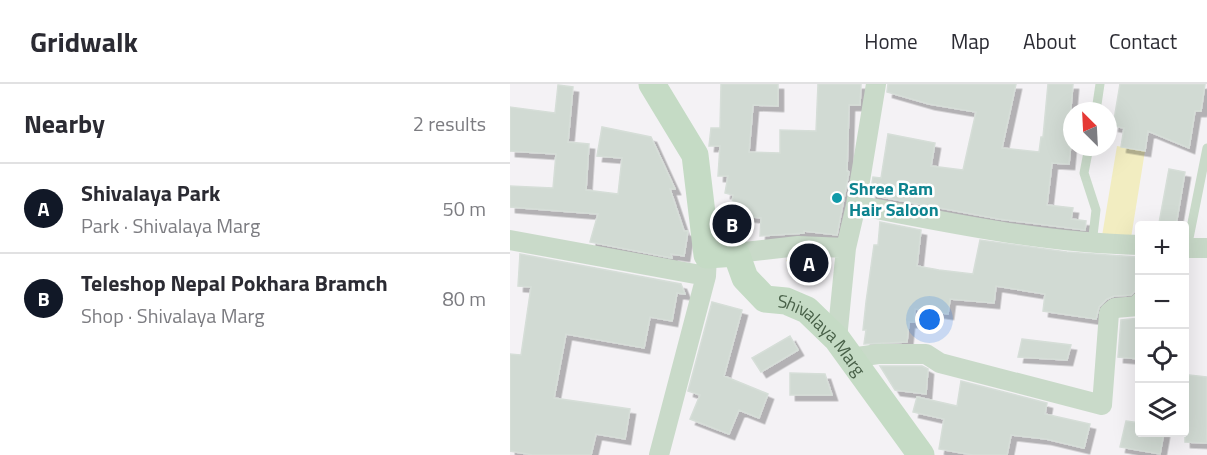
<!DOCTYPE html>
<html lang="en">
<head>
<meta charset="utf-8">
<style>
  :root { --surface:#fff; --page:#f2f2f3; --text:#2b2b33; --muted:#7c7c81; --line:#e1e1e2; --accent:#111827 }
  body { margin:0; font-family:"Titillium Web",sans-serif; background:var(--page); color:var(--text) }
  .controls { position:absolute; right:18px; bottom:18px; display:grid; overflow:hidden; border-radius:6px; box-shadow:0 6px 24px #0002 }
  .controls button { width:54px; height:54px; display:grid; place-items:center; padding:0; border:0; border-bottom:2px solid var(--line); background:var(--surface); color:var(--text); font:30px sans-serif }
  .compass { position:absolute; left:553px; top:18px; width:54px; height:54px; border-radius:50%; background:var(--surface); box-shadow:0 6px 24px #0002; rotate:336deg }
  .you { position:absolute; left:420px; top:236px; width:21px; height:21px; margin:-15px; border:4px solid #fff; border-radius:50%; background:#1a73e8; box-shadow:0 0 0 9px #1a73e833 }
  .badge { display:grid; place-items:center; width:39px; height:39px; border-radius:50%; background:var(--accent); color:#fff; font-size:20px; font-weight:700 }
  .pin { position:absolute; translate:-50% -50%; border:3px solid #fff; box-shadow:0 2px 6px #0006 }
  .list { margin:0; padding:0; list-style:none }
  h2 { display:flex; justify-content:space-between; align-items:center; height:78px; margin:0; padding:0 24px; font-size:26px }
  h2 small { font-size:20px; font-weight:400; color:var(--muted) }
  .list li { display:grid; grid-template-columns:39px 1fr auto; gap:18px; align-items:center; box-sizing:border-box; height:90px; padding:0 24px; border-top:2px solid var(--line) }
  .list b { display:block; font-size:22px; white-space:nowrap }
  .list p { margin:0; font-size:20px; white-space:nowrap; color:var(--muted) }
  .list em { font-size:20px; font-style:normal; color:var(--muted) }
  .icon { flex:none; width:33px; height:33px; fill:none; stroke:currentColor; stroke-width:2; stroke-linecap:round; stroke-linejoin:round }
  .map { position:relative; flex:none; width:697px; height:371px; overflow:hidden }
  header { display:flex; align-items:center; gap:36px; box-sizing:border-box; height:84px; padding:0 30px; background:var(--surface); border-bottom:2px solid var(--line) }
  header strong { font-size:28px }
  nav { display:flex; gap:33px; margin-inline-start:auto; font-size:21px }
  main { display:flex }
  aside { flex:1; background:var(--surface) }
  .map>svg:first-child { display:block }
</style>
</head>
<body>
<header>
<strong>Gridwalk</strong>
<nav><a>Home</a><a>Map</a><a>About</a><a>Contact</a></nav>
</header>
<main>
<aside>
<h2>Nearby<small>2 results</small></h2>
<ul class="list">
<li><span class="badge">A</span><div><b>Shivalaya Park</b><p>Park · Shivalaya Marg</p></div><em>50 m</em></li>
<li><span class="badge">B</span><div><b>Teleshop Nepal Pokhara Bramch</b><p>Shop · Shivalaya Marg</p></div><em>80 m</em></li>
</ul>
</aside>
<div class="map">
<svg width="697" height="371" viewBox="0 0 697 371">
  <defs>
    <filter id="shadow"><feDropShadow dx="5.5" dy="5.5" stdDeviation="0" flood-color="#0004"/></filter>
  </defs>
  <rect width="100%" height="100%" fill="#f4f2f5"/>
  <path fill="#f2edc1" d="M607,62L635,67L621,154L592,152Z
    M317,168L320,183L284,190L276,176Z"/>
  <path fill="#d1dad3" stroke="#d6ded8" stroke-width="1.5" filter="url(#shadow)" d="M211,0H268V22L243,21L239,68L270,69V46L306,47L308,0H351L350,21H339L337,87L339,88L327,151L294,147V149L250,152L251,134L221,130L223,111L215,109L218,92H208L210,62H199L201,44H210Z
    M378,0H506L492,64L529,68L531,53H533L538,0H563L558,58L561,59L559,80L542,79L537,121L563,124L561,135L576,137L575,146L489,135L360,111L363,93L371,94L378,50L425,59L421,82L453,86L466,28L419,20L377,8Z
    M610,0H695L691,27H685L679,64L638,47L635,67L611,63L614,44L603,42Z
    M48,1L63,3L58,58L79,60L76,106L108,110L112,74L87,72L92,43L141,53L165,105H160L174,147H178L174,172L161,170L162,174L80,158L88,130L0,123V102L43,104L46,70L0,67V23L45,29Z
    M659,85L675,88L666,141L649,139Z
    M370,138L411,146L407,182L429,186L463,190L470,156L557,168L626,173L625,207L621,211L604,212L597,215L589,223L586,235L533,227L535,210L486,202L484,219L440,215L438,230L405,225L404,238H399L397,258L354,260L356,246H353L356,218L364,161H368Z
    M10,170L171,200L175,210L167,209L162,237L140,233L134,264L56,250L44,314L120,325L115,355L86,350L81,371H23L0,367V270L11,271L21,203L8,202Z
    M202,218L232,226L214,292L258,310L249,334L229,326L219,350L180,335L190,311L178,307Z
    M630,234V275L608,273L611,236Z
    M280,252L288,266L251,288L242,274Z
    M512,255L561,261L557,276L508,273Z
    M370,282H412L418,285L416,310L385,306Z
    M280,289L315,290L322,311H280Z
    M679,291L697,293V359L675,358V313H676Z
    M451,297L537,319L535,330L580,340L574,364L536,355L501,351L497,371H463L429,365L434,335L403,328L407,313L447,322Z
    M616,337L630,339V348H654L650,370L610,363Z"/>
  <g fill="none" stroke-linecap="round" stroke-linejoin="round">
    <path stroke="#c9dac9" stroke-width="9" d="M586,27L590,0
      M579,63L574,89L586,126L582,160
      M677,164L697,64"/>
    <path stroke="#c9dac9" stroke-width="20" d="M346,121C439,139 534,159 630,161
      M0,156L196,192
      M674,164H697
      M226,169L288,162L336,164
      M327,255L336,164L346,121L366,0
      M341,274L368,270H416L430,279L592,321L599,229L605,224L628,222L630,218
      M149,371L196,192L197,171"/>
    <path stroke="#c5dbc5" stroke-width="27" id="s1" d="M142,0L185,71L197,171L226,169L235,194L255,215L276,217L297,226L327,255L411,371"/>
  </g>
  <circle fill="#0f9aa8" stroke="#fff" stroke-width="2" cx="327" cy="114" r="6"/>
  <g text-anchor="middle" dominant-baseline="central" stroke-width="5" stroke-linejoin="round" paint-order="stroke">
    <g font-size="18" font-weight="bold" fill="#0d838f" stroke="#fff" text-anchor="start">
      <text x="339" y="104">Shree Ram<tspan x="339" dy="21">Hair Saloon</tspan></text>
    </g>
    <g font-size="18" fill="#496149" stroke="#fff">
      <text stroke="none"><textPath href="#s1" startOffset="339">Shivalaya Marg</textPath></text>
    </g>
  </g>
</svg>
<div class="controls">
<button>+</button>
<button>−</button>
<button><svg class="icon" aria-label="locate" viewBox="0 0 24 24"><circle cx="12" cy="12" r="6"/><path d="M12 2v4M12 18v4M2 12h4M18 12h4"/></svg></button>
<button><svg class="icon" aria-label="layers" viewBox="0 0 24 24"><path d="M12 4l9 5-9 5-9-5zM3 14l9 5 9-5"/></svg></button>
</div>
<svg class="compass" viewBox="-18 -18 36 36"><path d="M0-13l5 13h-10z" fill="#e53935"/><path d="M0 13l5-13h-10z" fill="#7c7c81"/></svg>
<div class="you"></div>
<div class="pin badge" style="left:299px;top:179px">A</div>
<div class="pin badge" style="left:222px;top:140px">B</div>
</div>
</main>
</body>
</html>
